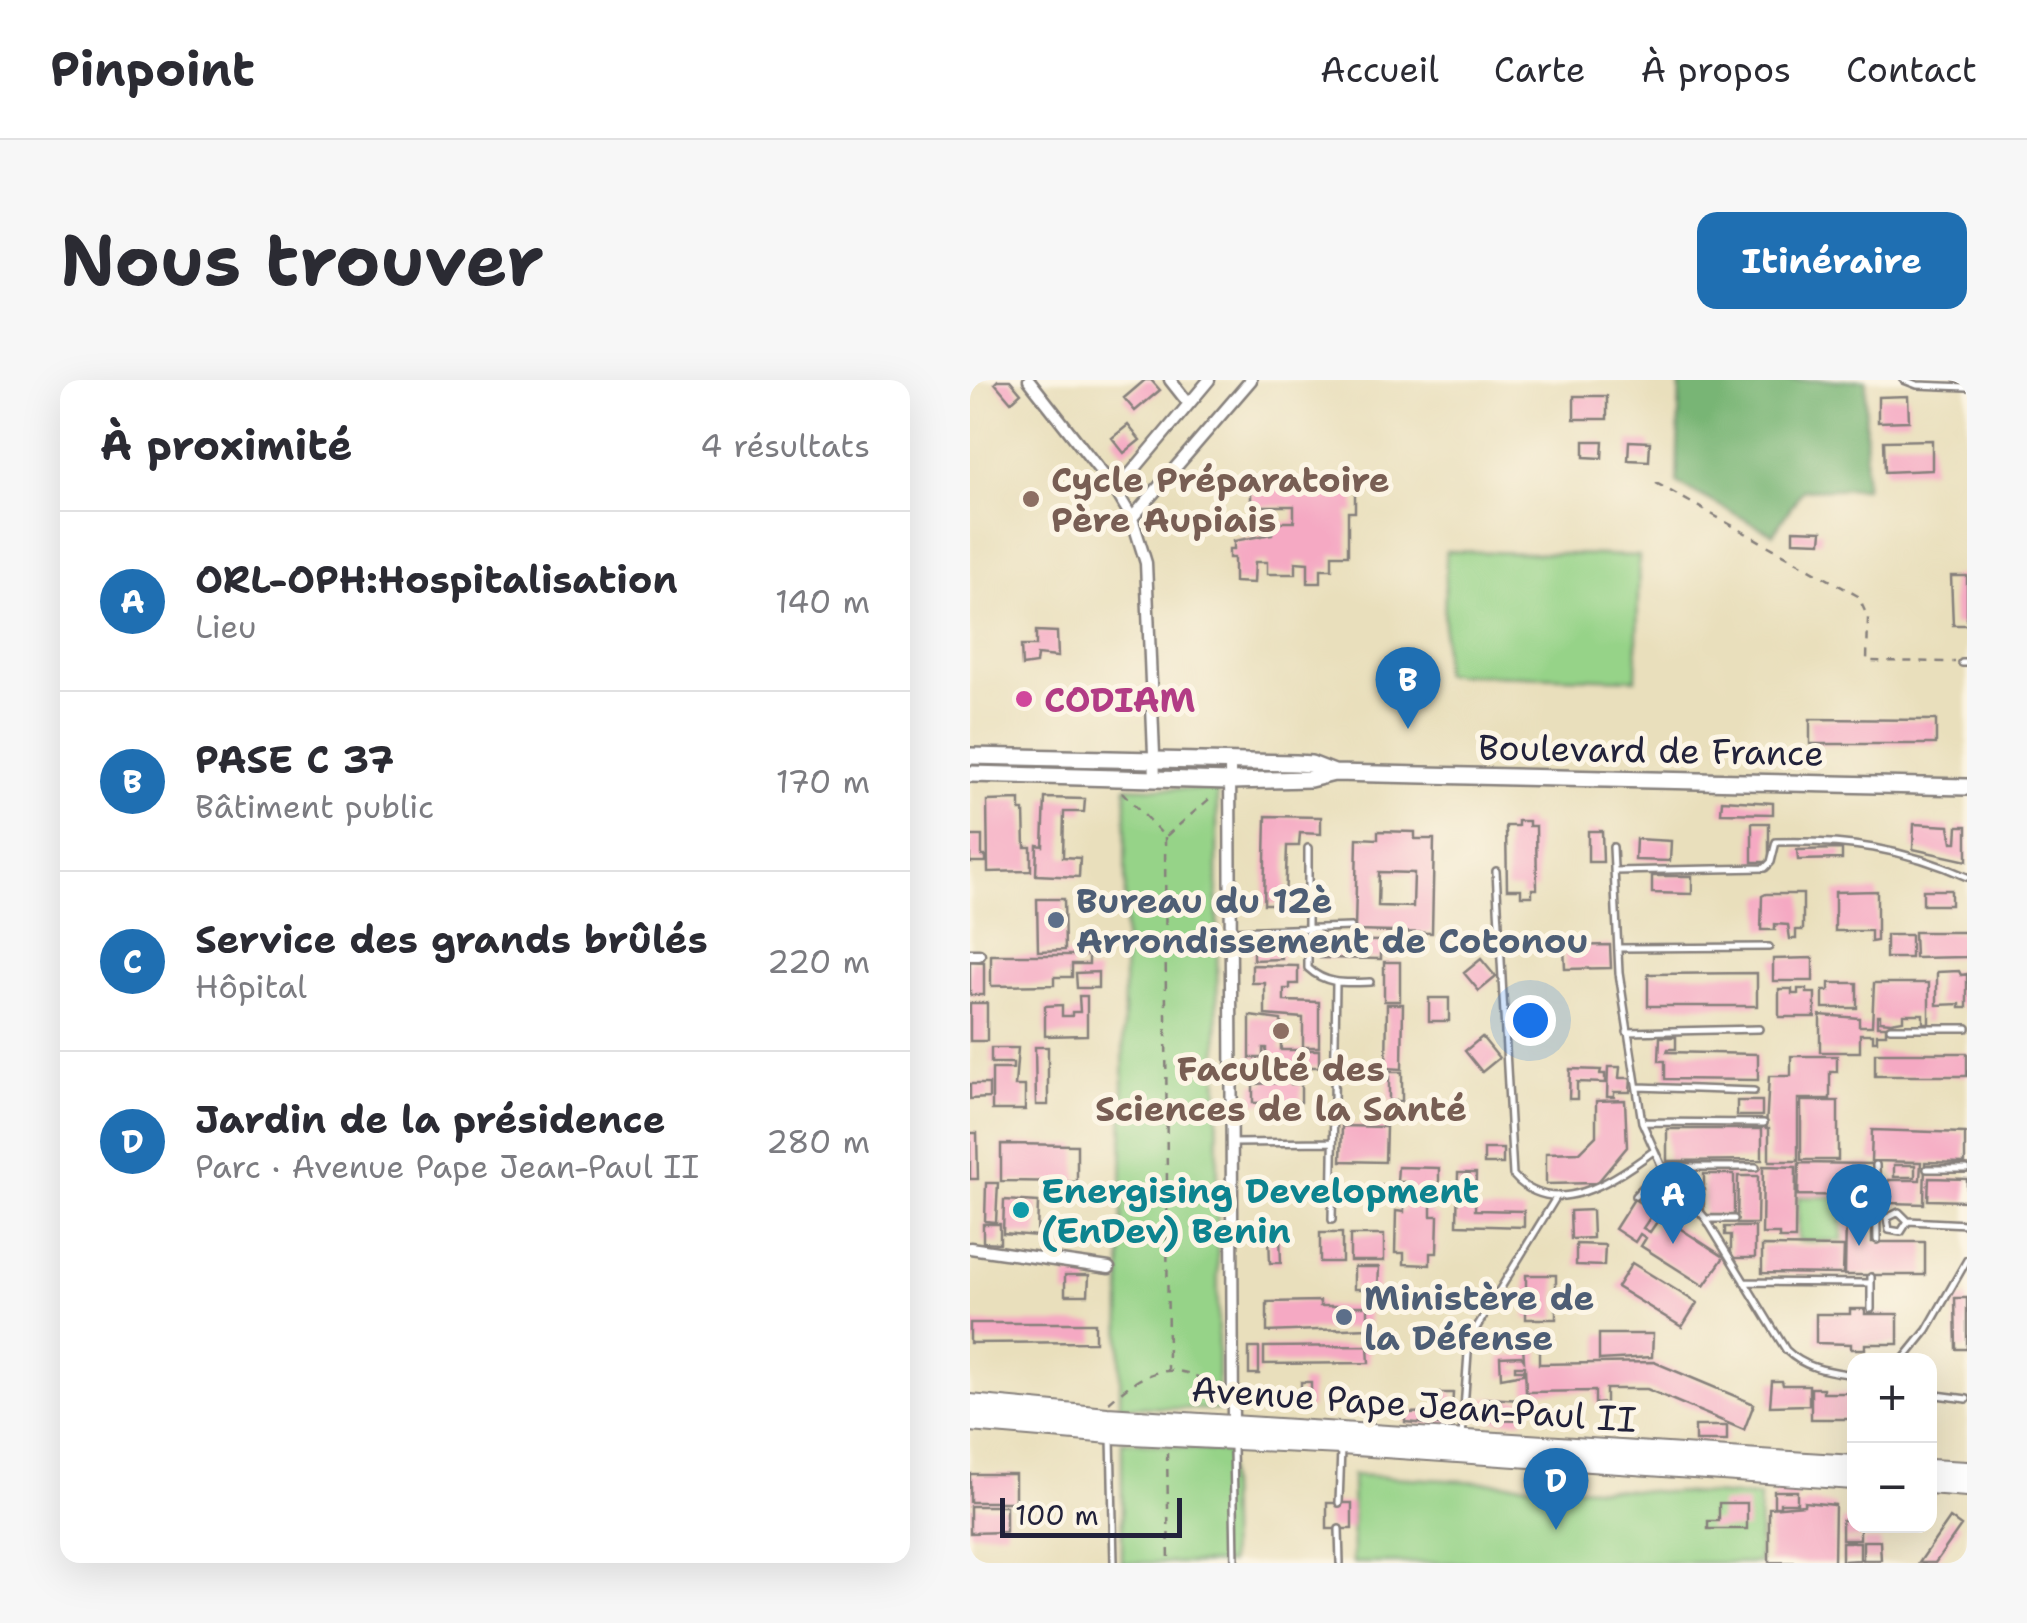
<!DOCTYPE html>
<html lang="fr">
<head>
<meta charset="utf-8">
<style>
  :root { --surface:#fff; --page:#f7f7f7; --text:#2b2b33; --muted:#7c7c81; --line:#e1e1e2; --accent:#1f6fb2 }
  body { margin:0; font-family:"Shantell Sans",sans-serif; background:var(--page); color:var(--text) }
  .controls { position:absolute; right:30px; bottom:30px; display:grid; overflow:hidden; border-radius:20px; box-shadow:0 10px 40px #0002 }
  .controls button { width:90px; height:90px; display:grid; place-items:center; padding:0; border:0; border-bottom:2px solid var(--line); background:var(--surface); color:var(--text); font:50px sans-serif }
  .scale { position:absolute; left:30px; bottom:25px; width:182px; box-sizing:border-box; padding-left:10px; border:5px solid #22223b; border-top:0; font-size:28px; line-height:35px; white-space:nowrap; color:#22223b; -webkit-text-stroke:8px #fcf5e5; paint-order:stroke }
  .you { position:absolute; left:560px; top:640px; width:35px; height:35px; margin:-25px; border:8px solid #fff; border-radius:50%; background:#1a73e8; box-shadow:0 0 0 15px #1a73e833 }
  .badge { display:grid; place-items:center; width:65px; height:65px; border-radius:50%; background:var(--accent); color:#fff; font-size:32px; font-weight:700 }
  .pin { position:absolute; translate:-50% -82px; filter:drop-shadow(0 2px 5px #0008) }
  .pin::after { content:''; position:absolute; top:52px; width:35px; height:30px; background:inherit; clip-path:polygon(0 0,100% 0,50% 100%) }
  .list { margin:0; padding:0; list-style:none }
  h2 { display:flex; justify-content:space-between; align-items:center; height:130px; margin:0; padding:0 40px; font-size:42px }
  h2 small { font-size:32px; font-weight:400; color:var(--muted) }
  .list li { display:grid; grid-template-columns:65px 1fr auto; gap:30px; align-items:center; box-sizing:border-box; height:180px; padding:0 40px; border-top:2px solid var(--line) }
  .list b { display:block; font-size:38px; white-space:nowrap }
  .list p { margin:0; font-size:32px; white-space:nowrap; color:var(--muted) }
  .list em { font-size:32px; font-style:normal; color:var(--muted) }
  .map { position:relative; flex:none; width:997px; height:1183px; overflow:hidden; border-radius:20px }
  header { display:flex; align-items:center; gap:60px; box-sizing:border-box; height:140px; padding:0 50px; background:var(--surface); border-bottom:2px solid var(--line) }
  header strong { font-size:48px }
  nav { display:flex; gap:55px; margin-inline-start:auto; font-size:35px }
  .intro { display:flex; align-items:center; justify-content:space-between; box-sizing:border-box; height:240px; padding:0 60px }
  h1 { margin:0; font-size:70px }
  .button { padding:25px 45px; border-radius:20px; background:var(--accent); color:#fff; font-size:35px; font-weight:700 }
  main { display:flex; gap:60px; padding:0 60px }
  aside { flex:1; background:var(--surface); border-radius:20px; box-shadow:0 10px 40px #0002 }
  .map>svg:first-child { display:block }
</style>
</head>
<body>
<header>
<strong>Pinpoint</strong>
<nav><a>Accueil</a><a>Carte</a><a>À propos</a><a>Contact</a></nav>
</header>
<div class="intro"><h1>Nous trouver</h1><a class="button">Itinéraire</a></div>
<main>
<aside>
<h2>À proximité<small>4 résultats</small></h2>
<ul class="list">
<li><span class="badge">A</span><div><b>ORL-OPH:Hospitalisation</b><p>Lieu</p></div><em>140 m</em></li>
<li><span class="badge">B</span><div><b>PASE C 37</b><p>Bâtiment public</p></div><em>170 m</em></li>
<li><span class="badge">C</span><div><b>Service des grands brûlés</b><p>Hôpital</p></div><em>220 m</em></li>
<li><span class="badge">D</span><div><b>Jardin de la présidence</b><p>Parc · Avenue Pape Jean-Paul II</p></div><em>280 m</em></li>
</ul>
</aside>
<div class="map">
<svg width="997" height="1183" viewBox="0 0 997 1183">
  <rect width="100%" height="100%" fill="#fcf5e5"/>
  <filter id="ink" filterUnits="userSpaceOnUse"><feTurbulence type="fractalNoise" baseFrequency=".01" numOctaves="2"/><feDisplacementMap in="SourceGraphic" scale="20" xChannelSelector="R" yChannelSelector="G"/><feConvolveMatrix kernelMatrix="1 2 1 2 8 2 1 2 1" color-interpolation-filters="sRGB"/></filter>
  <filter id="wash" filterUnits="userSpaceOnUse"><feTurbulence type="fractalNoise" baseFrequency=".0048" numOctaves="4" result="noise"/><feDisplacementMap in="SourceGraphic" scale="40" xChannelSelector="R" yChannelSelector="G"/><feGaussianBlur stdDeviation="2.25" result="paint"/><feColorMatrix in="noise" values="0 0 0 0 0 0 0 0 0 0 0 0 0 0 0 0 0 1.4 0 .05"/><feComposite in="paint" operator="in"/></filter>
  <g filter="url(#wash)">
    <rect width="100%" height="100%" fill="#e9dfbc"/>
    <path fill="#96d388" stroke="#5c7a62" stroke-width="2.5" d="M476,171L669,176L666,299L473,294Z
      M156,407L247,410L248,1030L150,1026Z
      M828,817H872V861H828Z
      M152,1061L257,1072L260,1183H152Z
      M382,1095L790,1117L789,1183H383Z"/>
    <path fill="#78b574" stroke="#4d6c58" stroke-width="2.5" d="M710,0H896L895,108L832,110L803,154L707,103Z"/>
    <g id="blocks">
      <path fill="#f5a9c3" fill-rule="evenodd" d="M28,0H40L51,13L41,22L25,3Z
        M175,0H181L190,10L165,31L154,18Z
        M604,16H637V39H604Z
        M938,16L939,41L908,42V17Z
        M158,45L170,60L154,73L142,58Z
        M962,60V90L915,92L914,61Z
        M614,61H633L632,78L614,77Z
        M659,61L680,62L679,81L658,80Z
        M289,99H354V108L385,109V132H378V175H362V189H351V203H338V183L326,182V194H297V182H285L284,203L264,202V178H259V169H264V161L302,154V142H324V126H281V103H289Z
        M823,150L852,151L851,162L823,161Z
        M981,196H997V245H983Z
        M66,251L87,252L88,277L67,275L66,284L52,286L51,266H66Z
        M840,339L966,340V364H840Z
        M75,418L115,419L114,432H94L93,477L110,478L109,497L66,495L67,465L73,466Z
        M50,420V431H54L55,467H61V491L18,492L17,421Z
        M752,420L803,423V434L751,433Z
        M296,436L351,437V454L330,453L329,466H317L315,524H294Z
        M548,441H559V446H566L567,509H562V516H551V509H537L536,446H548Z
        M782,443H799V482H782Z
        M944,444L979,446L982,462H987L988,446H997V481L943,469Z
        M408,451L445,452V459H464L462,553L385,551L387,458L408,459ZM409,492L444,493L443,527L408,526Z
        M618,451H632L633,482H618Z
        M0,456H12V476H16V482H0Z
        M666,459L701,461L700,481L665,480Z
        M872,469V479L828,480L827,470Z
        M682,496H722V514L682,513Z
        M953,510H981V525H953Z
        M907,511V561L901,562V551H865V512Z
        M796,514H833V550H826V559H820L818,545L805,544V550H791L792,516Z
        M67,519H94L95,570L68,571Z
        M944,552H997V577L945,578Z
        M916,555H941V578H916Z
        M350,560L411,561V579L350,578Z
        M311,565L312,579L283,580V567Z
        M640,565L641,588L595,589L594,566Z
        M21,575H119V584H102V597H84V605L21,606Z
        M843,578V601H803V579Z
        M511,579L526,597L509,611L494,593Z
        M0,581L14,582V615H0Z
        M414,582H430V621H414Z
        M282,585L328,586V604H320V609H314V621L349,622V667H333V638L295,635V603H282Z
        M989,591L991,595L997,594V628H990V624L967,625V592Z
        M128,592V608H107L106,593Z
        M787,593V626H678V594Z
        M859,603H887V628H853V611H859Z
        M904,603H959V643H953V634H933V640L921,642L910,641V635H907V646H916V654H907V661H903V654H890V672H850V635L889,638V646H902Z
        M809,609H822V614H828V609H837V613H845V637H809Z
        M109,616H117V655L75,656V626L92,625V636H102V632H110Z
        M459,618H479V641H459Z
        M0,623H17V661H0Z
        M417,624H433L432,689L416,688Z
        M280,636L311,640V670H349V687H315V696L321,700V704H331V722L283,723V704L307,703H296V668H293V678H280Z
        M512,657L529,678L512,692L495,671Z
        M690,657H706V669H698L697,672L788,674V700L695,699V681H689Z
        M65,667H78V725H66Z
        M21,668H48L45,706H55V730H22V689H43V683H21Z
        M905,673H997V696H905Z
        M821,676H867V692H860V719H828V781H799V748H796L799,696H821Z
        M638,687H650L649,698H661L660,712H644V717H637Z
        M600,689L631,690L630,694H635V703L607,702V719H599Z
        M419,692H432V721H419Z
        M0,704H19V718L0,719Z
        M655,720L657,767L627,803L576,804V773L610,772L626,756V721Z
        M767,721H792V736H767Z
        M831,721H868V780H831Z
        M372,746L416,747L415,782L371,781Z
        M697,749H792V780L697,781Z
        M902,750L995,753V783L955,782L954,824L920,823L914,812L919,800H950L951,782L901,781Z
        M0,753H7L8,799H0Z
        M31,764L107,765V802L31,801Z
        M514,769H533V784H514Z
        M829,783L903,784V816L828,815Z
        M924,785H945V797H924Z
        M793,786L826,787L825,859H809V854H792Z
        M428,787L469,788V803H461V836H468L467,873H460V885L434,884V873H425L426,831L434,832V802H427Z
        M488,793H506L505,830L554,831V847L487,845Z
        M734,794H764V835H734Z
        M768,796H788L787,844H767Z
        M959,798L997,799V821L958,820Z
        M16,803H28L26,842L15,841Z
        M873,818H906V835H877Z
        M664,819L684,832L673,848L680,852L691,836L754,877L734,906L671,866L676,858L670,854L665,862L645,849Z
        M34,820L68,822L67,856L33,853Z
        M622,830L623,858L601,859L600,831Z
        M876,838H902V862H955V895H875Z
        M13,844H30V863L13,862Z
        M755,847H785V878H761V855H755Z
        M350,853H372V882H350Z
        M380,855H414V881H380Z
        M299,856H310L311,883H300Z
        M606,864L635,865L634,886L606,885Z
        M792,866L874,867L873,894L792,893Z
        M662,883L727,923L712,947L647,907Z
        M384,887H409L408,909H384Z
        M95,895H119L118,915H95Z
        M556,895H586V939H556Z
        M985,918H997V969H986Z
        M350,921V926H398V948L297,952V922Z
        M880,929H895V934H928V964H895V969H881V964L846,963V934H880Z
        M0,943H125V962L0,963Z
        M629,954H683L682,977L629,980Z
        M398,966L399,983L294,984V967Z
        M553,966H569V984L684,982L784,1024L774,1050L677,1009H636V1023L625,1024V1011L556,1012L555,986H545V990H553V994L531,998L530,977L551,976L554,980Z
        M279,968H289V994H279Z
        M802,1001H812L813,1005H839V1025L800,1026Z
        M331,1002H341V1029H331Z
        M841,1008H853V1013H884V1039H841Z
        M470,1013H483L481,1046L435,1042V1033L470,1032Z
        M514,1018L553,1020V1041L513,1040Z
        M725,1046H757V1061H725Z
        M0,1094H45V1122H0Z
        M804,1111H827V1123H810V1127H804Z
        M834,1122L865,1125L864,1183L799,1182V1128L834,1125Z
        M357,1123H382V1149H357Z
        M749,1123H777V1149H738V1141H749Z
        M0,1126H36V1152L0,1153Z
        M980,1138L991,1146L965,1183H949Z
        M872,1140H884V1146H890V1159H872Z
        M893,1161H910L911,1180H893Z
        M872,1162H890V1180L872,1181Z"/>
    </g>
  </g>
  <g filter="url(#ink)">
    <use href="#blocks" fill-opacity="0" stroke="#86807c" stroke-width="2.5"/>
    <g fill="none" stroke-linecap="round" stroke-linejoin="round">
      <g stroke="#86807c" stroke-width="10">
        <path id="lane" d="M934,0L947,5L997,7
          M992,283H997
          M643,467L649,593L672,742L692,787L736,839L816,970C836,989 858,991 884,995
          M338,468V588C356,605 376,603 400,602
          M526,491L543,795C584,842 645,800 682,772
          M644,491L795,488L801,482L806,462C875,460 933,468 997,497
          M261,551L381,547
          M648,568L799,567
          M920,648H997
          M657,652L789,649
          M668,707L784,711
          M672,742L794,743
          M262,763L363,762
          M906,785L907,860
          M957,789H997
          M362,810L429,809
          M665,816L692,787H786
          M736,839H764
          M362,840L366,603
          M938,841L931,852L919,850L917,838L929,832L938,841L997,844
          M774,902L901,903
          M901,929V897
          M932,981L957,950L997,880
          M959,1014L997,1019
          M141,1057L144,1183
          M492,1057L498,973L502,955L587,816
          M263,1066L265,1183
          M369,1123L371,1069
          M369,1149L370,1183"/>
      </g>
      <g stroke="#86807c" stroke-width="15">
        <path id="street" d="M59,0L146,111L162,138L176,183L185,398
          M200,0L219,24
          M146,111L239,0
          M162,138L281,0
          M260,381L263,1049
          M0,575H9
          M0,868L139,888"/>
      </g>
      <g stroke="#86807c" stroke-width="20">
        <path id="secondary" d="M0,376L326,383L341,384L364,393
          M0,394L260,401L340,399L364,393L997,407"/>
      </g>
      <g stroke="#86807c" stroke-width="22">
        <path id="primary" d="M0,1024L137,1037L884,1085
          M0,1042L141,1054L371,1065L884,1100
          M959,1089L997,1091
          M959,1104L997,1107"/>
      </g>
      <path stroke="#86807c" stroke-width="2.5" stroke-dasharray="8 8" stroke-linecap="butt" d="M686,103L888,216L898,238L897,281L985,282
        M152,412L195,457L244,415
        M195,457L198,990
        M139,1022C177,988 207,978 251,1011
        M197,1073L199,1183"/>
      <use href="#lane" stroke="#fff" stroke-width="5"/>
      <use href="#street" stroke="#fff" stroke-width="10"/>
      <use href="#secondary" stroke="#fff" stroke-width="15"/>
      <use href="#primary" stroke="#fff" stroke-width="18"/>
    </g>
  </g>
  <g fill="#8d6e63" stroke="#fcf5e5" stroke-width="4">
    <circle cx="61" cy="119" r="10"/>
    <circle cx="311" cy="651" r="10"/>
  </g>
  <circle fill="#d1479c" stroke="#fcf5e5" stroke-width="4" cx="54" cy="319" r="10"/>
  <g fill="#5c6f8a" stroke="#fcf5e5" stroke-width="4">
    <circle cx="86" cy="540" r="10"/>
    <circle cx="374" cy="937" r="10"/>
  </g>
  <circle fill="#0f9aa8" stroke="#fcf5e5" stroke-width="4" cx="51" cy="830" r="10"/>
  <g text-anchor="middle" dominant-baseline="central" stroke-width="10" stroke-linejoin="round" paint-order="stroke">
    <g font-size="35" font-weight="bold" fill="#785e54" stroke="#fcf5e5" text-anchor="start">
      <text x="81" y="99">Cycle Préparatoire<tspan x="81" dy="40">Père Aupiais</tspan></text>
      <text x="311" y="688" text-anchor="middle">Faculté des<tspan x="311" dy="40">Sciences de la Santé</tspan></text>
    </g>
    <g font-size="35" font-weight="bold" fill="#b23c85" stroke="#fcf5e5" text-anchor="start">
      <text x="74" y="319">CODIAM</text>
    </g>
    <g font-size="35" fill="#22223b" stroke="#fcf5e5">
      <text transform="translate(681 370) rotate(1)">Boulevard de France</text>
      <text transform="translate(444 1024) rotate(4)">Avenue Pape Jean-Paul II</text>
    </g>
    <g font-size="35" font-weight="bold" fill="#4e5e75" stroke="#fcf5e5" text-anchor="start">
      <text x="106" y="520">Bureau du 12è<tspan x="106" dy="40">Arrondissement de Cotonou</tspan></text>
      <text x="394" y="917">Ministère de<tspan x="394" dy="40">la Défense</tspan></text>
    </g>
    <g font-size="35" font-weight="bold" fill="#0d838f" stroke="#fcf5e5" text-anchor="start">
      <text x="71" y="810">Energising Development<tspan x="71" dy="40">(EnDev) Benin</tspan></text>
    </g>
  </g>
</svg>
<div class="controls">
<button>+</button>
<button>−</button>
</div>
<div class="scale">100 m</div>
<div class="you"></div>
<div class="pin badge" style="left:703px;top:864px">A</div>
<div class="pin badge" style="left:438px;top:349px">B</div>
<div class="pin badge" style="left:889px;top:866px">C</div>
<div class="pin badge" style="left:586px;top:1150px">D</div>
</div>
</main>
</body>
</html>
